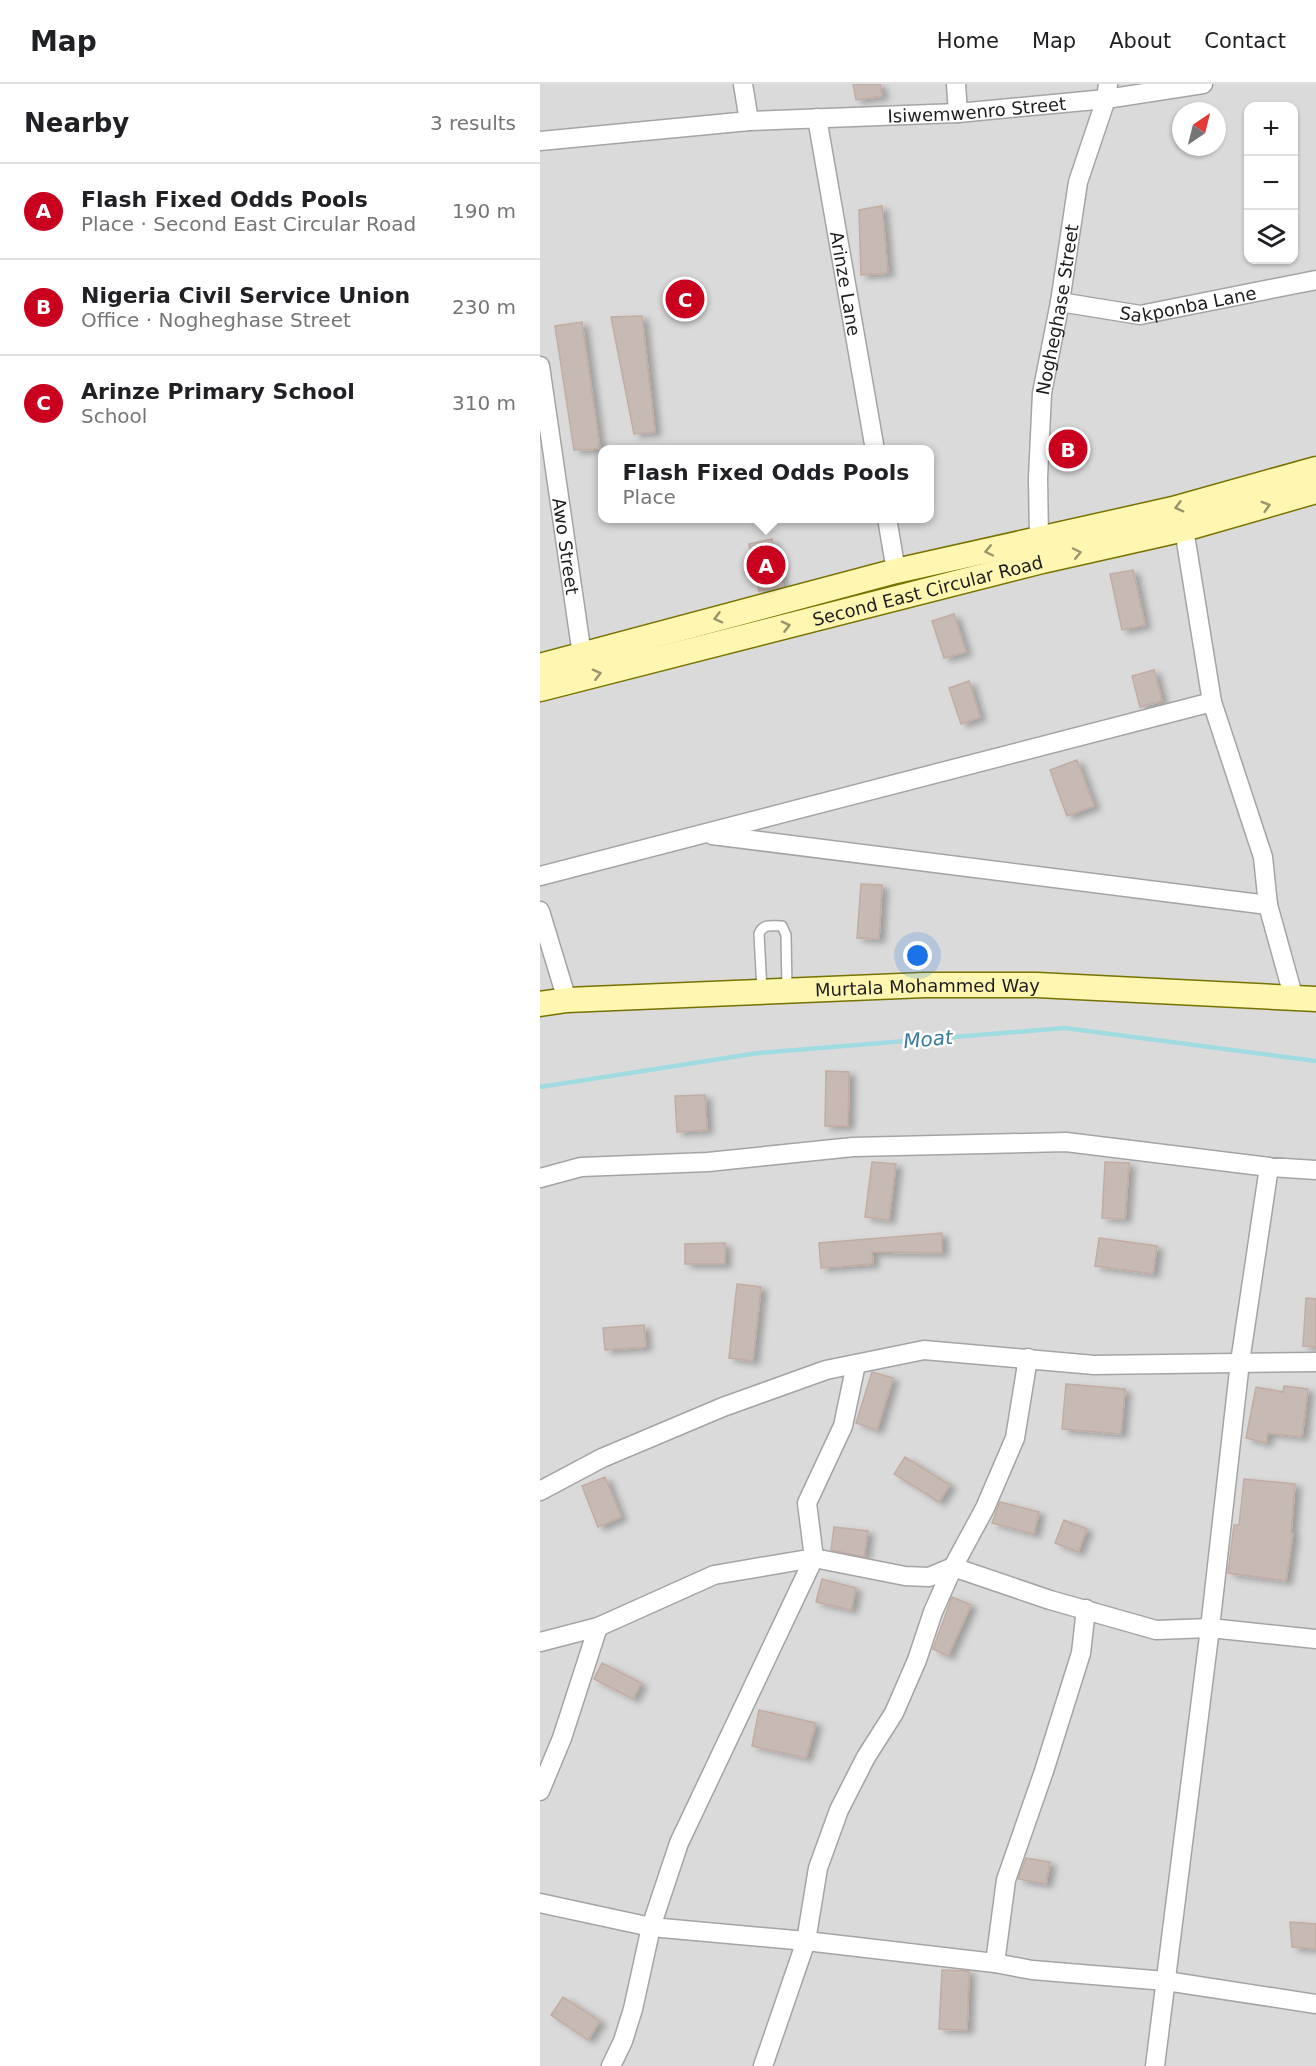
<!DOCTYPE html>
<html lang="en">
<head>
<meta charset="utf-8">
<style>
  :root { --surface:#fff; --page:#f6f6f6; --text:#202124; --muted:#757577; --line:#e0e0e0; --accent:#ca001f }
  body { margin:0; font-family:"DejaVu Sans",sans-serif; background:var(--page); color:var(--text) }
  .controls { position:absolute; right:18px; top:18px; display:grid; overflow:hidden; border-radius:12px; box-shadow:0 2px 4px #0004 }
  .controls button { width:54px; height:54px; display:grid; place-items:center; padding:0; border:0; border-bottom:2px solid var(--line); background:var(--surface); color:var(--text); font:30px sans-serif }
  .compass { position:absolute; left:632px; top:18px; width:54px; height:54px; border-radius:50%; background:var(--surface); box-shadow:0 2px 4px #0004; rotate:35deg }
  .you { position:absolute; left:378px; top:872px; width:21px; height:21px; margin:-15px; border:4px solid #fff; border-radius:50%; background:#1a73e8; box-shadow:0 0 0 9px #1a73e833 }
  .badge { display:grid; place-items:center; width:39px; height:39px; border-radius:50%; background:var(--accent); color:#fff; font-size:20px; font-weight:700 }
  .pin { position:absolute; translate:-50% -50%; border:3px solid #fff; box-shadow:0 2px 6px #0006 }
  .popup { position:absolute; left:58px; top:361px; width:336px; height:78px; box-sizing:border-box; display:grid; place-content:center; border-radius:12px; background:var(--surface); filter:drop-shadow(0 2px 4px #0005); font-size:20px; white-space:nowrap; color:var(--muted) }
  .popup b { font-size:22px; color:var(--text) }
  .popup::after { content:''; position:absolute; left:50%; top:100%; margin-left:-12px; border:12px solid transparent; border-top-color:var(--surface) }
  .list { margin:0; padding:0; list-style:none }
  h2 { display:flex; justify-content:space-between; align-items:center; height:78px; margin:0; padding:0 24px; font-size:26px }
  h2 small { font-size:20px; font-weight:400; color:var(--muted) }
  .list li { display:grid; grid-template-columns:39px 1fr auto; gap:18px; align-items:center; box-sizing:border-box; height:96px; padding:0 24px; border-top:2px solid var(--line) }
  .list b { display:block; font-size:22px; white-space:nowrap }
  .list p { margin:0; font-size:20px; white-space:nowrap; color:var(--muted) }
  .list em { font-size:20px; font-style:normal; color:var(--muted) }
  .icon { flex:none; width:33px; height:33px; fill:none; stroke:currentColor; stroke-width:2; stroke-linecap:round; stroke-linejoin:round }
  .map { position:relative; flex:none; width:776px; height:1982px; overflow:hidden }
  header { display:flex; align-items:center; gap:36px; box-sizing:border-box; height:84px; padding:0 30px; background:var(--surface); border-bottom:2px solid var(--line) }
  header strong { font-size:28px }
  nav { display:flex; gap:33px; margin-inline-start:auto; font-size:21px }
  main { display:flex }
  aside { flex:1; background:var(--surface) }
  .map>svg:first-child { display:block }
</style>
</head>
<body>
<header>
<strong>Map</strong>
<nav><a>Home</a><a>Map</a><a>About</a><a>Contact</a></nav>
</header>
<main>
<aside>
<h2>Nearby<small>3 results</small></h2>
<ul class="list">
<li><span class="badge">A</span><div><b>Flash Fixed Odds Pools</b><p>Place · Second East Circular Road</p></div><em>190 m</em></li>
<li><span class="badge">B</span><div><b>Nigeria Civil Service Union</b><p>Office · Nogheghase Street</p></div><em>230 m</em></li>
<li><span class="badge">C</span><div><b>Arinze Primary School</b><p>School</p></div><em>310 m</em></li>
</ul>
</aside>
<div class="map">
<svg width="776" height="1982" viewBox="0 0 776 1982">
  <defs>
    <filter id="shadow"><feDropShadow dx="6" dy="3.5" stdDeviation="3" flood-color="#0004"/></filter>
  </defs>
  <rect width="100%" height="100%" fill="#efe9e2"/>
  <path fill="#dbdada" fill-rule="evenodd" d="M0,0H776V1982H0ZM708,22H754V176H708ZM641,27H677V63H641ZM62,366H389V434H62Z"/>
  <g fill="none" stroke-linecap="round" stroke-linejoin="round">
    <path stroke="#9fdbe0" stroke-width="4.5" d="M0,1003L218,969L525,944L776,977"/>
  </g>
  <path fill="#c7bab5" stroke="#c2aca3" stroke-width="1.5" filter="url(#shadow)" d="M313,0H340L342,12L316,16Z
    M342,122L348,189L321,191L319,126Z
    M102,232L115,348L94,350L71,233Z
    M42,238L60,365L34,366L15,242Z
    M232,455L243,502L219,507L209,460Z
    M593,486L605,541L582,546L570,490Z
    M414,530L426,568L404,574L392,537Z
    M614,586L622,617L600,623L592,592Z
    M429,597L440,633L421,640L409,604Z
    M537,676L554,722L527,732L510,686Z
    M321,800L342,801L339,855L317,854Z
    M286,987L309,988L308,1042H285Z
    M165,1011L167,1046L137,1048L135,1012Z
    M332,1078L356,1080L349,1136L325,1133Z
    M565,1078L589,1079L585,1135L562,1134Z
    M402,1149V1169L332,1168L333,1180L281,1184L279,1159Z
    M559,1154L617,1162L613,1190L555,1182Z
    M185,1159V1180H145V1160Z
    M197,1200L221,1203L213,1277L189,1274Z
    M766,1214L776,1215V1263L763,1262Z
    M104,1241L106,1263L65,1266L63,1244Z
    M332,1288L353,1294L337,1346L316,1339Z
    M526,1300L585,1305L581,1350L522,1345Z
    M744,1302L768,1305L762,1353L728,1349L726,1359L706,1354L716,1303L743,1308Z
    M365,1373L410,1401L399,1418L354,1390Z
    M65,1393L81,1433L58,1443L42,1402Z
    M704,1395L755,1400L751,1449H753L746,1497L688,1489L694,1441H699Z
    M460,1418L499,1428L494,1450L452,1439Z
    M524,1436L547,1445L538,1468L515,1459Z
    M294,1443L328,1447L324,1473L291,1466Z
    M282,1495L316,1504L311,1526L276,1518Z
    M412,1513L431,1521L408,1572L393,1565Z
    M62,1579L101,1599L93,1615L54,1595Z
    M219,1626L276,1639L266,1674L212,1662Z
    M486,1774L510,1778L506,1800L478,1795Z
    M750,1838L776,1840V1865L752,1863Z
    M402,1886L429,1887L427,1946L399,1945Z
    M23,1913L60,1937L48,1956L11,1931Z"/>
  <g fill="none" stroke-linecap="round" stroke-linejoin="round">
    <g stroke="#a4a4a4" stroke-width="12">
      <path id="lane" d="M222,907L219,850C223,839 232,842 242,842L246,851L247,905"/>
    </g>
    <g stroke="#a4a4a4" stroke-width="21">
      <g id="street">
        <path d="M203,0L209,37"/>
        <path d="M416,0L418,29"/>
        <path id="s1" d="M277,34L335,366"/>
        <path id="s2" d="M0,57L209,37L418,29L566,15L663,0"/>
        <path id="s3" d="M520,218L600,231L776,196"/>
        <path id="s4" d="M0,282L42,571"/>
        <path d="M347,434L356,487"/>
        <path d="M644,445L672,618L723,773L728,821L754,915"/>
        <path id="s5" d="M499,456L498,394L502,309L520,218L538,98L566,15L568,0"/>
        <path d="M172,751L728,821"/>
        <path d="M0,792L672,618"/>
        <path d="M0,827L27,916"/>
        <path d="M0,1094L41,1083L168,1078L313,1063L526,1058L729,1083L776,1086"/>
        <path d="M0,1407L62,1374L183,1323L286,1286L384,1266L554,1281L776,1278"/>
        <path d="M0,1558L58,1543L174,1491L274,1474L365,1492L389,1493L413,1483L510,1516L616,1546L670,1544L776,1555"/>
        <path d="M0,1707L22,1654L58,1543"/>
        <path d="M0,1819L111,1843L266,1857L455,1879L492,1886L626,1897L776,1920"/>
        <path d="M455,1879L466,1796L504,1687L541,1569L546,1525"/>
        <path d="M71,1982L83,1957L93,1925L111,1843L139,1759L274,1474L267,1419L303,1342L316,1280"/>
        <path d="M223,1982L266,1857L278,1784L299,1726L326,1673L354,1629L377,1576L393,1528L413,1483L445,1424L475,1354L488,1274"/>
        <path d="M615,1982L670,1544L700,1278L729,1083"/>
      </g>
    </g>
    <g stroke="#787200" stroke-width="27">
      <g id="secondary">
        <path d="M0,582L356,487L633,425L776,385"/>
        <path id="s6" d="M0,605L502,477L644,445L776,407"/>
        <path id="s7" d="M0,920L27,916L385,901H497L776,915"/>
      </g>
    </g>
    <use href="#lane" stroke="#fff" stroke-width="9"/>
    <use href="#street" stroke="#fff" stroke-width="18"/>
    <use href="#secondary" stroke="#fef6b1" stroke-width="24"/>
  </g>
  <defs><path id="oneway-chevron" d="M-2-3.5L2.5 0L-2 3.5" fill="none" stroke-width="1.6" stroke-linecap="round" stroke-linejoin="round" transform="scale(1.5)"/></defs>
  <g stroke="#99946e">
    <use href="#oneway-chevron" transform="translate(726 422) rotate(-16)"/>
    <use href="#oneway-chevron" transform="translate(639 423) rotate(165)"/>
    <use href="#oneway-chevron" transform="translate(449 467) rotate(168)"/>
    <use href="#oneway-chevron" transform="translate(537 469) rotate(-12)"/>
    <use href="#oneway-chevron" transform="translate(178 534) rotate(165)"/>
    <use href="#oneway-chevron" transform="translate(246 542) rotate(-14)"/>
    <use href="#oneway-chevron" transform="translate(57 590) rotate(-14)"/>
  </g>
  <g text-anchor="middle" dominant-baseline="central" stroke-width="5" stroke-linejoin="round" paint-order="stroke">
    <g font-size="18" fill="#1d1d1d" stroke="#fff">
      <text stroke="none"><textPath href="#s2" startOffset="438">Isiwemwenro Street</textPath></text>
      <text stroke="none"><textPath href="#s1" startOffset="168">Arinze Lane</textPath></text>
      <text stroke="none"><textPath href="#s3" startOffset="130">Sakponba Lane</textPath></text>
      <text stroke="none"><textPath href="#s5" startOffset="232">Nogheghase Street</textPath></text>
      <text stroke="none"><textPath href="#s4" startOffset="182">Awo Street</textPath></text>
      <text stroke="none"><textPath href="#s6" startOffset="400">Second East Circular Road</textPath></text>
      <text stroke="none"><textPath href="#s7" startOffset="388">Murtala Mohammed Way</textPath></text>
    </g>
    <g font-size="20" font-style="italic" fill="#3c7a9b" stroke="#fff">
      <text transform="translate(388 955) rotate(-5)">Moat</text>
    </g>
  </g>
</svg>
<div class="controls">
<button>+</button>
<button>−</button>
<button><svg class="icon" aria-label="layers" viewBox="0 0 24 24"><path d="M12 4l9 5-9 5-9-5zM3 14l9 5 9-5"/></svg></button>
</div>
<svg class="compass" viewBox="-18 -18 36 36"><path d="M0-13l5 13h-10z" fill="#e53935"/><path d="M0 13l5-13h-10z" fill="#757577"/></svg>
<div class="you"></div>
<div class="pin badge" style="left:226px;top:481px">A</div>
<div class="popup"><b>Flash Fixed Odds Pools</b>Place</div>
<div class="pin badge" style="left:528px;top:365px">B</div>
<div class="pin badge" style="left:145px;top:215px">C</div>
</div>
</main>
</body>
</html>
